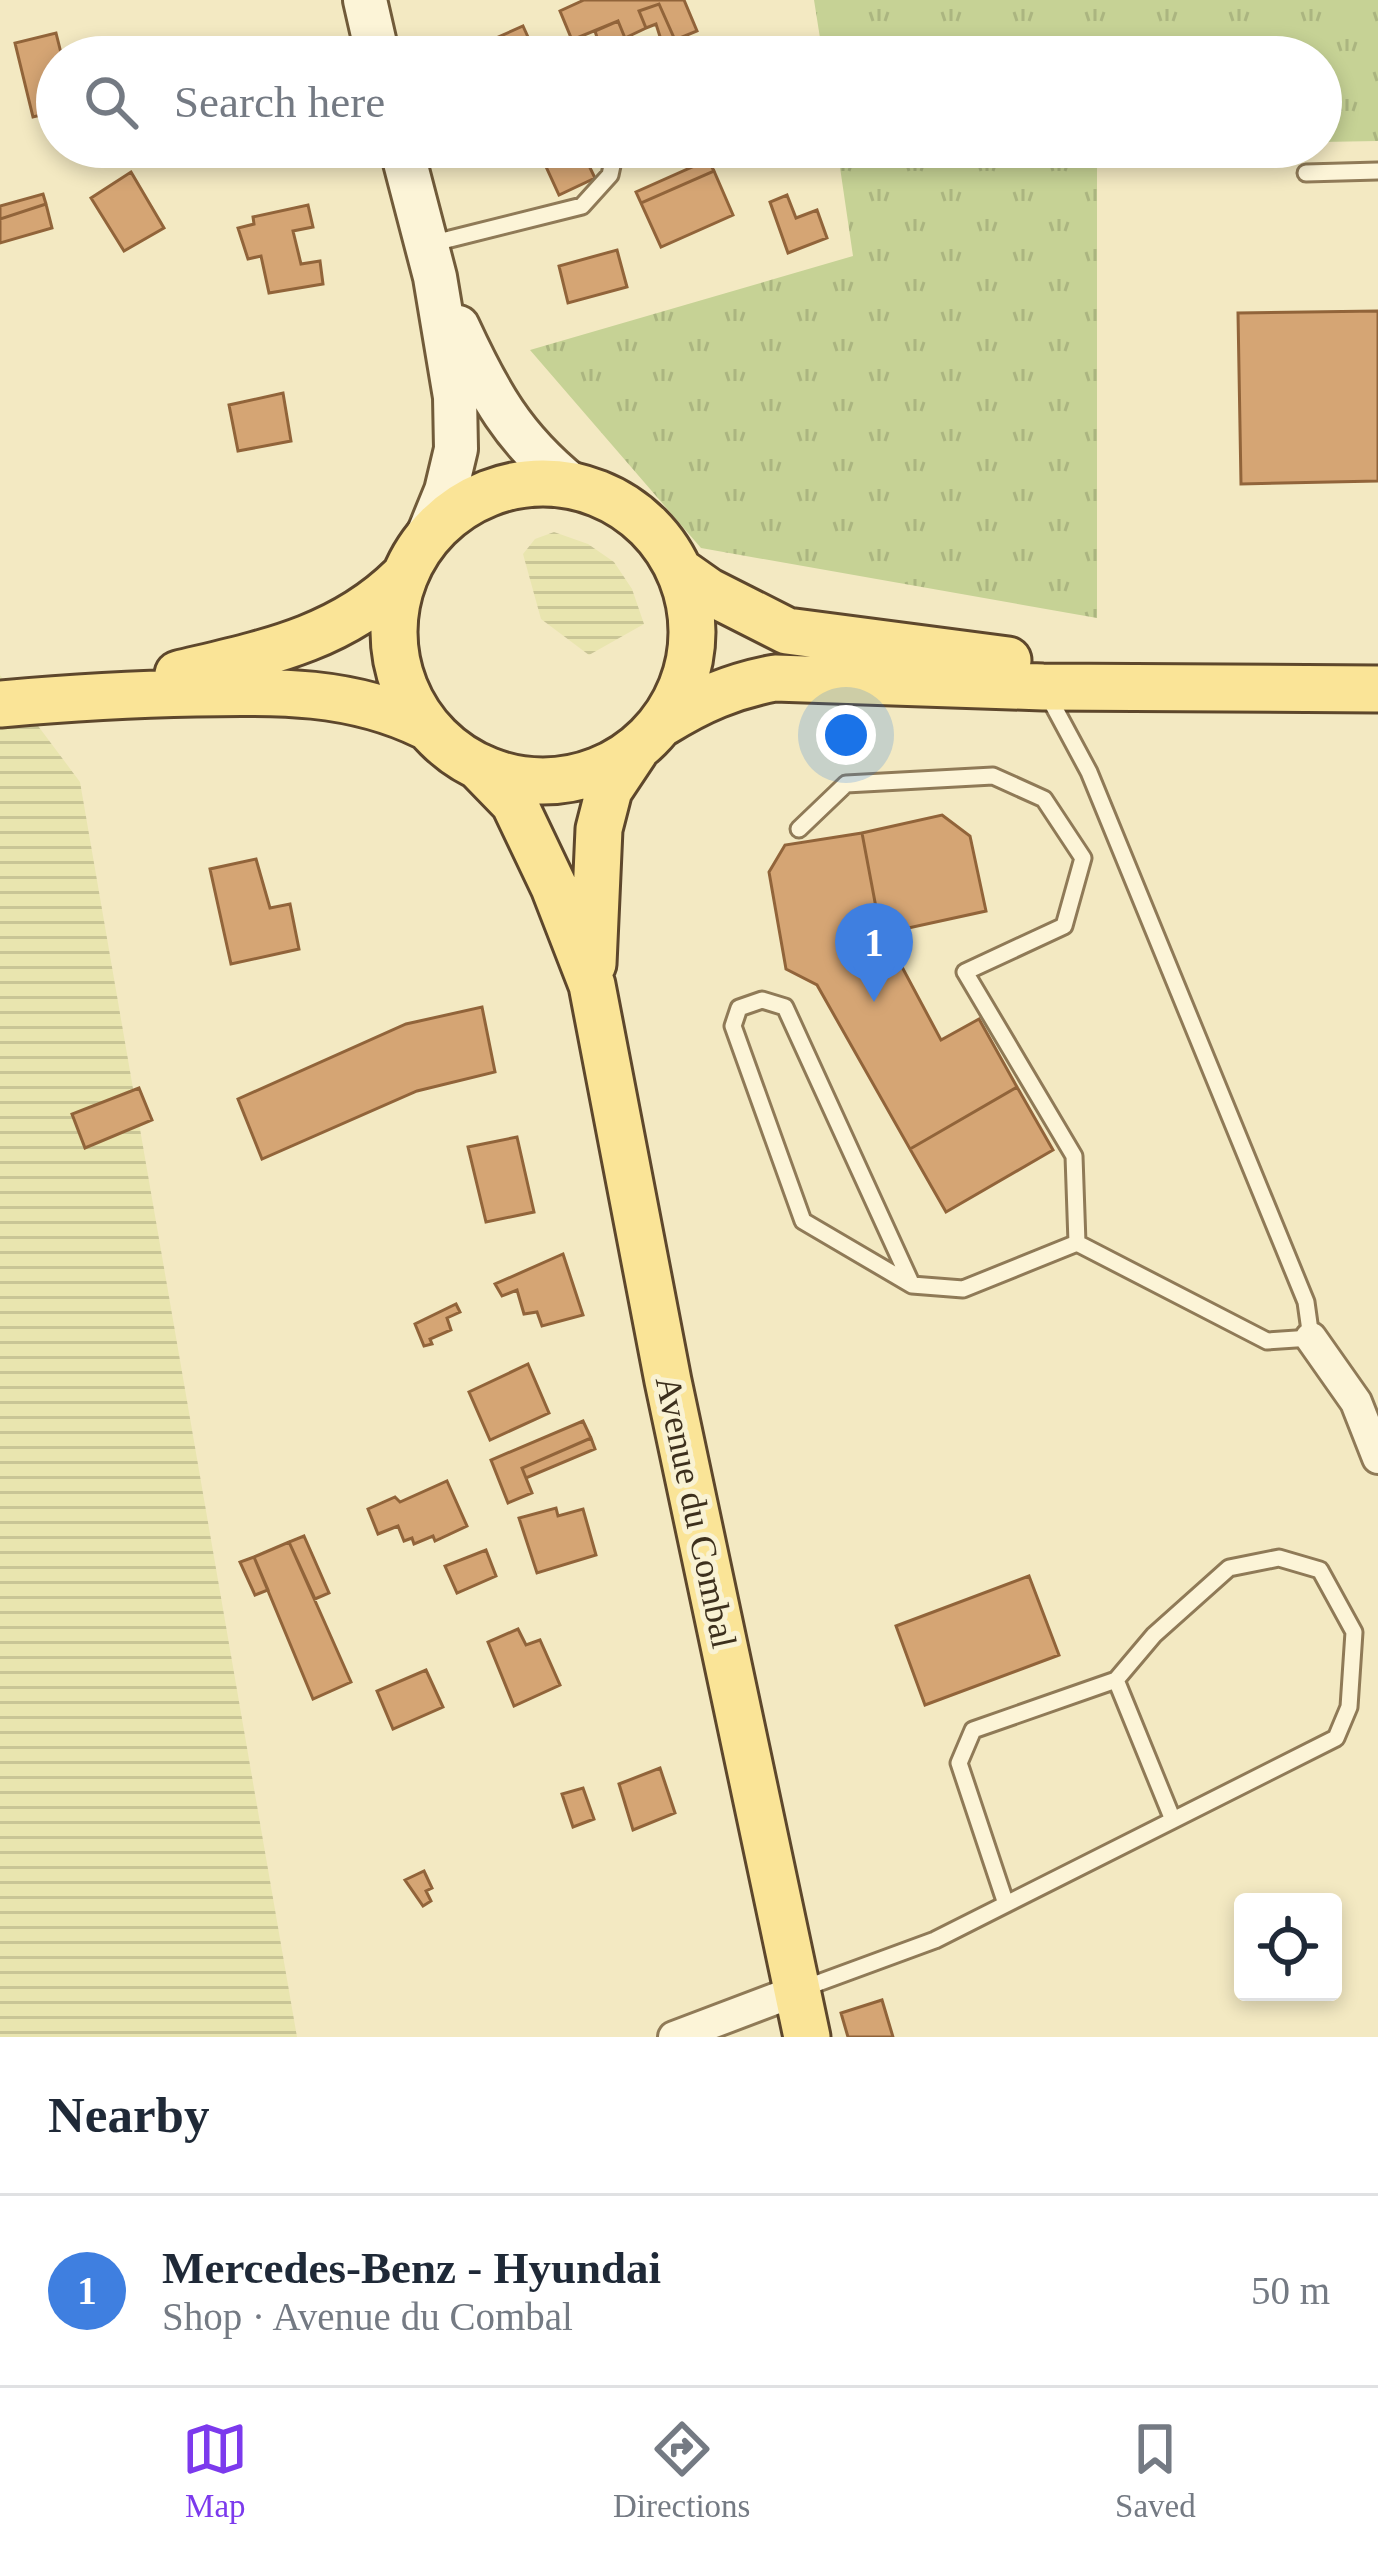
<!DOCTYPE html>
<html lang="en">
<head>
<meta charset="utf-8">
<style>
  :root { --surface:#fff; --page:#f2f2f3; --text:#1f2937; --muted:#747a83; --line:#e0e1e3; --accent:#7c3aed }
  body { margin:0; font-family:"Times New Roman",serif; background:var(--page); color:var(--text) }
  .controls { position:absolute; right:36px; bottom:36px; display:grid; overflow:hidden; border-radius:12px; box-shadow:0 6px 18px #0003 }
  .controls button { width:108px; height:108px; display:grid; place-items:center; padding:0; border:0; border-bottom:3px solid var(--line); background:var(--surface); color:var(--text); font:60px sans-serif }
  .you { position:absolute; left:846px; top:735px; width:42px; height:42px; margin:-30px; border:9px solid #fff; border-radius:50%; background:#1a73e8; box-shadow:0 0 0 18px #1a73e833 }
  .badge { display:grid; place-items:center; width:78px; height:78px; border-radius:50%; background:var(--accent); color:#fff; font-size:39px; font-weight:700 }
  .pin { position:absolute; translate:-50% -99px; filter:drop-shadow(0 3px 6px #0008) }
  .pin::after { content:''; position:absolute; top:63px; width:42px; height:36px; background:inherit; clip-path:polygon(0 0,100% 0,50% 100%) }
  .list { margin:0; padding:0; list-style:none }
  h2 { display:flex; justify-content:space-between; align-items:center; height:156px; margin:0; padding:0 48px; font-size:51px }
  h2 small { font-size:39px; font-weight:400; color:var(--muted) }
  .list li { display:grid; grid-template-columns:78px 1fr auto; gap:36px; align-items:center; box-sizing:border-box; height:192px; padding:0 48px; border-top:3px solid var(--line) }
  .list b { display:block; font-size:45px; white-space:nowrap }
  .list p { margin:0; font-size:39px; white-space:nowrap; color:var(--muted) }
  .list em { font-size:39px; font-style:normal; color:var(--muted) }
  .icon { flex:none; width:66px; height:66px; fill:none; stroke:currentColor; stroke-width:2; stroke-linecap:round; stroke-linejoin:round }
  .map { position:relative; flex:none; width:1378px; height:2037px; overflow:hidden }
  .search { position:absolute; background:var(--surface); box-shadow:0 6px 18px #0003; left:36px; right:36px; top:36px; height:132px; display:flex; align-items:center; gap:30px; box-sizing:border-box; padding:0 42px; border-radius:66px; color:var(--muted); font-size:45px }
  .sheet { height:348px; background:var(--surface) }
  nav { display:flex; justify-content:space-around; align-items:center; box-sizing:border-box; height:168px; border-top:3px solid var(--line); background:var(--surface); font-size:33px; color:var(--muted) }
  nav a { display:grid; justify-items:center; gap:6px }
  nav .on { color:var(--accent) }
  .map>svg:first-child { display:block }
</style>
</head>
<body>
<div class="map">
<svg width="1378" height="2037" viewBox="0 0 1378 2037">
  <defs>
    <pattern id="farmland-rules" width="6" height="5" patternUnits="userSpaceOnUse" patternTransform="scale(3)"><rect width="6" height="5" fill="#e9e5af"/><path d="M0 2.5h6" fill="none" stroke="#c9c596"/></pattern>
    <pattern id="grass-tufts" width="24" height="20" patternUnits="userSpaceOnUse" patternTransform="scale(3)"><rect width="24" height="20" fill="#c6d295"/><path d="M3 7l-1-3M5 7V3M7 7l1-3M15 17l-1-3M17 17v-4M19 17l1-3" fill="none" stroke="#abb580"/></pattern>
  </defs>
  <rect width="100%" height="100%" fill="#f3e9c2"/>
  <path fill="url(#farmland-rules)" d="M554,532L588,544L614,562L632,589L644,624L589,655L541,619L523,554L535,539Z
    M0,675L80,782L297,2037H0Z"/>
  <path fill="url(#grass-tufts)" d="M814,0H1378V141L1321,142V57H823Z
    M837,147H1105L1097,148V618L701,548L530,350L853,256Z"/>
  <path fill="#d5a574" stroke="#91643a" stroke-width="3" d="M584,0H684L697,31L675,40L659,4L639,11L646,28L625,38L618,21L572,40L560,11Z
    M659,4L675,40L663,46L656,24L646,28L639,11Z
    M618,21L625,38L600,47L595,31Z
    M523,26L537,57H494L487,42Z
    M56,33L62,57H57V111L33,117L15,43Z
    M537,147H580L595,178L559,195Z
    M708,160L714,171L641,203L636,192Z
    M714,171L733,215L661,247L641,203Z
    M131,172L164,228L124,251L91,198Z
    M43,194L46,204L0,219V206Z
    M787,195L796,218L817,210L827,238L788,253L770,202Z
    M46,204L52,228L0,243V219Z
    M308,205L313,227L293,231L301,264L320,261L323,284L269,293L261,256L248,259L238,228L254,224L253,217Z
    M617,250L627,287L568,303L559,266Z
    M1378,311V481L1241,484L1238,313Z
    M283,393L291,441L238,451L229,405Z
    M942,815L970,836L986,911L881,934L862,833Z
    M862,833L887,966L901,965L941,1040L979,1019L1017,1087L910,1149L817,985L786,969L769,872L785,845Z
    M256,859L270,908L290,904L299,949L231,964L210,869Z
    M482,1007L495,1072L417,1091L262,1159L238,1099L406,1024Z
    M1017,1087L1053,1150L946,1212L910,1149Z
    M139,1088L152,1120L85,1148L72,1114Z
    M517,1137L534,1212L486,1222L468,1147Z
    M563,1254L583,1315L542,1326L537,1312L524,1314L517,1290L502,1296L495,1284Z
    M456,1304L460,1312L447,1318L451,1330L430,1339L432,1344L424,1346L415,1324Z
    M528,1364L549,1413L490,1440L469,1392Z
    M583,1421L591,1438L522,1468L532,1493L508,1503L491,1460Z
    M591,1438L595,1449L526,1478L522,1468Z
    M447,1481L467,1526L435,1541L433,1536L414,1544L412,1538L404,1541L398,1526L378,1534L368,1509L395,1497L400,1502Z
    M556,1508L558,1516L583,1509L596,1555L537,1573L519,1518Z
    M304,1536L329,1593L315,1599L289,1542Z
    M289,1542L351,1682L313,1699L254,1557Z
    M486,1550L496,1576L457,1593L445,1566Z
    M254,1557L268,1590L255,1595L240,1562Z
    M1029,1576L1059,1655L925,1705L896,1626Z
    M518,1629L526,1645L540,1640L560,1685L514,1706L488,1642Z
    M426,1670L443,1707L393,1729L377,1691Z
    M660,1768L675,1813L633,1830L619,1784Z
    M583,1788L594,1819L573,1827L562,1794Z
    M424,1871L432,1888L426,1891L431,1901L423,1906L405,1880Z
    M882,2000L893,2037H848L841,2013Z"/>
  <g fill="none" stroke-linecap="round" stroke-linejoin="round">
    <g stroke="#8f7a57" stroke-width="21">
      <path id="service" d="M1306,173L1378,171
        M430,244L582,206L610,175L616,147
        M799,829L846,784L993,776L1044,799L1083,858L1064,926L965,972L1074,1156L1077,1243
        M912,1285L785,1007L762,1000L739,1008L733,1026L803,1221L912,1285L963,1289L1077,1243L1267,1341L1311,1338L1306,1302L1089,772L1046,692
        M1116,1680L1173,1820
        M799,1990L935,1940L1336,1738L1349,1707L1354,1632L1320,1570L1279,1558L1229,1568L1154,1635L1116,1680L973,1730L959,1763L1006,1904"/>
    </g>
    <g stroke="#8f7a57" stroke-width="36">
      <path id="minor" d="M1311,1338L1356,1402L1378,1458
        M674,2037L796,1991"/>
    </g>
    <g stroke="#715b3a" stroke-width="48">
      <path id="secondary" d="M365,0L378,57
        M401,147L435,277L455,397L456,449L446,491L428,535
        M458,327C489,394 513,438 571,485"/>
    </g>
    <g stroke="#5d472c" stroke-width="51">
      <path id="primary" d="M394 632a149 149 0 1 1 298 0a149 149 0 1 1-298 0Z
        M681,572L708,591L787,631L1008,660
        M178,674C261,654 339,640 402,578
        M0,704C66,698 130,694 196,693C276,691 352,690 425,726
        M663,723C700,700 732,686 775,678L1043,687L1378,689
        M481,769L514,803L554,887L592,985L668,1381L807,2037
        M593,964L599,829L609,790L635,751"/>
    </g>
    <use href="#service" stroke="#fcf4d7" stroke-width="15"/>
    <use href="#minor" stroke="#fcf4d7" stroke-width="30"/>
    <use href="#secondary" stroke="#fcf4d7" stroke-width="42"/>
    <use href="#primary" stroke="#fae497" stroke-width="45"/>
  </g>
  <g text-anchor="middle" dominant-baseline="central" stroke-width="10" stroke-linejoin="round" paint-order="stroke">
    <g font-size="36" fill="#3d301d" stroke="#f9f2d3">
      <text transform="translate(696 1512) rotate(78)">Avenue du Combal</text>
    </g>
  </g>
</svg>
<div class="controls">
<button><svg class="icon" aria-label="locate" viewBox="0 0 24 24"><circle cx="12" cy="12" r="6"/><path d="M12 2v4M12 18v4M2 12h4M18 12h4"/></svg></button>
</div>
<div class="you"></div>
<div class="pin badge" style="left:874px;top:1002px;background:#3f7fe0">1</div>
<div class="search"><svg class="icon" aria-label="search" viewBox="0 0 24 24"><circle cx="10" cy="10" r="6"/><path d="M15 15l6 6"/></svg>Search here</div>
</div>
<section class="sheet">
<h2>Nearby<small></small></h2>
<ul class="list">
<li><span class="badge" style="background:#3f7fe0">1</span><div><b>Mercedes-Benz - Hyundai</b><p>Shop · Avenue du Combal</p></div><em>50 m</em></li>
</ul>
</section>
<nav>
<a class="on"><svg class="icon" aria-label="map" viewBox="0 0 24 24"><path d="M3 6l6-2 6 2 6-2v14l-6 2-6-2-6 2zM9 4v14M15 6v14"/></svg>Map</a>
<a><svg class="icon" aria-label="directions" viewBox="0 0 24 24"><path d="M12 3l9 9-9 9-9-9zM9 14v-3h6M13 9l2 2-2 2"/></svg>Directions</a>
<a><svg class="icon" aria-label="saved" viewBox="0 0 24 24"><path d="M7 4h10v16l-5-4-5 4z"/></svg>Saved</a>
</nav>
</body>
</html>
